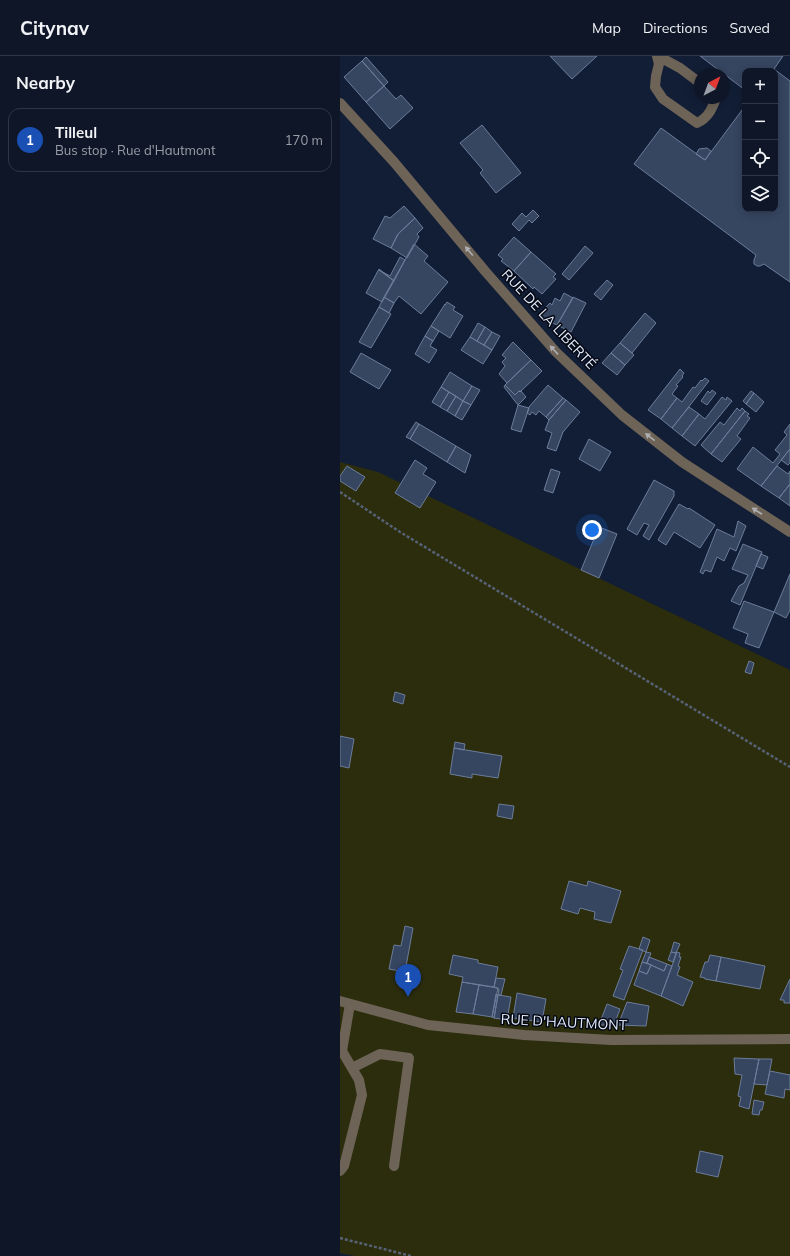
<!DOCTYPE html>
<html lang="en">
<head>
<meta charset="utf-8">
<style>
  :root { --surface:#0e1628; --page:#1c2334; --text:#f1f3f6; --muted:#9b9fa8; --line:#2e3545; --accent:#5bcebc }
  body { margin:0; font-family:Mulish,sans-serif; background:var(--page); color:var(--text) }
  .controls { position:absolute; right:12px; top:12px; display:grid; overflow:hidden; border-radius:8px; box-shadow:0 2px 10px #0003 }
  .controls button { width:36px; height:36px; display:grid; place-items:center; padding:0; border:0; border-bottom:1px solid var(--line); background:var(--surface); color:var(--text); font:20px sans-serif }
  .compass { position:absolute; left:354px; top:12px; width:36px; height:36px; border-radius:50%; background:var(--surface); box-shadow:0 2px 10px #0003; rotate:41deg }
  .you { position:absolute; left:252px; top:474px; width:14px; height:14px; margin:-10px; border:3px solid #fff; border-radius:50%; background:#1a73e8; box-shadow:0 0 0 6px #1a73e833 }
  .badge { display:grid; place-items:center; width:26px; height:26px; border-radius:50%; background:var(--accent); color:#fff; font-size:13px; font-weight:700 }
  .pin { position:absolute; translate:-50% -33px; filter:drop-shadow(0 1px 2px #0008) }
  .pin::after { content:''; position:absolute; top:21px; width:14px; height:12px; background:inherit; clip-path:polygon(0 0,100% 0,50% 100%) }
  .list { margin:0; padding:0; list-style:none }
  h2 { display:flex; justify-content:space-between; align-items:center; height:52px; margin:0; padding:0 16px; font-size:17px }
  h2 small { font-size:13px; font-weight:400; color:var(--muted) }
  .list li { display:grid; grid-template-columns:26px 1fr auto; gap:12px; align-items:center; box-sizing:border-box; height:64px; margin:0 8px 8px; padding:0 8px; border:1px solid var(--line); border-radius:12px }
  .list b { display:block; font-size:15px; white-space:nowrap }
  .list p { margin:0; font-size:13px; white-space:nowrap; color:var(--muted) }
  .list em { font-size:13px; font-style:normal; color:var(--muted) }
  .icon { flex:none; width:22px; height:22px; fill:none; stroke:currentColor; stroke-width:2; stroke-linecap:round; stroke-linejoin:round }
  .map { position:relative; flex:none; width:450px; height:1200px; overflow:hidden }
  header { display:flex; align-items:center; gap:24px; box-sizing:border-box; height:56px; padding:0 20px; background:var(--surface); border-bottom:1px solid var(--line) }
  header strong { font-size:19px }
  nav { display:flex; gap:22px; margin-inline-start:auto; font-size:14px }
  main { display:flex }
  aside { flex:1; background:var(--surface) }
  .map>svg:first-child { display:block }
</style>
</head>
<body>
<header>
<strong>Citynav</strong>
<nav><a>Map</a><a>Directions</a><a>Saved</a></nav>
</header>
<main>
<aside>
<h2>Nearby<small></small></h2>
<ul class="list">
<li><span class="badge" style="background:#1a4fb4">1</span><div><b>Tilleul</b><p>Bus stop · Rue d'Hautmont</p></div><em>170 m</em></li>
</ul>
</aside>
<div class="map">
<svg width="450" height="1200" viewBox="0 0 450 1200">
  <rect width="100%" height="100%" fill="#121e36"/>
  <path fill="#2c2d0d" d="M0,406L38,416L450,614V1200H15L0,1197Z"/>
  <path fill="#364560" stroke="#6c7c9a" d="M210,0H257L232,23Z
    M360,0H443L434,13L450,25V226L424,208L420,210H417L414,208V204L416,199L294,108L321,72L365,104L405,50V153H435V15H405V34Z
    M26,1L48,26L44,30L22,5Z
    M22,5L44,30L26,46L4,21Z
    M44,30L56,43L61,39L73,52L50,73L26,46Z
    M142,69L181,117L156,137L140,117L143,114L120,87Z
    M367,92L371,95L365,104L356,98L359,93Z
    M64,150L75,162L58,178L51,192L33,183L45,160L50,162Z
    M193,154L199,160L192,167L189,164L179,175L172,168L182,157L186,161Z
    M75,162L83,172L77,178L79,181L67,202L51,192L58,178Z
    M174,181L191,196L174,215L161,205L163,203L158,199Z
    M74,188L88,200L84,205L108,226L81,258L59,240L54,247L44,241Z
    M245,190L253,197L229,224L222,218Z
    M191,196L216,218L213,221L216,223L202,238L194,231L193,233L174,215Z
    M60,201L65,204L54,225L39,214L50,220Z
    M39,213L54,225L42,246L26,237Z
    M267,224L273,229L261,244L254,238Z
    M224,237L233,242L217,269L198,260L210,247L212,249L215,242L220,245Z
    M44,241L54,247L49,257L39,251Z
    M233,241L246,247L231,276L217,269Z
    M107,246L115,251L113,254L123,260L110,282L91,270L105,248V249Z
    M39,251L51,258L31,292L19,286Z
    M305,257L316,267L292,297L280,287Z
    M138,267L145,271L137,285L130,281Z
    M91,270L99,275L93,285L85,280Z
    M145,271L152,276L144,289L137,285Z
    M152,276L160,280L152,294L144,289Z
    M85,280L93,285L90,290L97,294L89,307L75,298Z
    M130,281L152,294L143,308L121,294Z
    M173,286L191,304L167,327L159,318L165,310L162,306L166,302L162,299Z
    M280,287L294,299L285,309L271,297Z
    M21,297L51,314L39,333L10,316Z
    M271,297L285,309L277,319L262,307Z
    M191,304L202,315L180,336L179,335L175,339L165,329Z
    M340,313L344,317L342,320L343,321L336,329L338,330L332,338L337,342L321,363L308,354Z
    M110,316L132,330L123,345L101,331Z
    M365,322L369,325L332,372L321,363L337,342L342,346L353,331L355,332L361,324L362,325Z
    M165,329L175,339L179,335H181L186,341L178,349L164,331Z
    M208,329L223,342L206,361L199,355L196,359L192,356L190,359L187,357L189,351Z
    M132,330L140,334L131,349L123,345Z
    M101,331L109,336L100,351L92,346Z
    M372,334L376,337L367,349L361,345L368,335L370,337Z
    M411,335L414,337L406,348L403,345Z
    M109,336L116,340L107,355L100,351Z
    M414,337L424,346L416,356L406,348Z
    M116,340L123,345L115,360L107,355Z
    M382,341L386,344L387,341L392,345L355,390L342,380L359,358L365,363Z
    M223,342L226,344L209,364L206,361Z
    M226,344L240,356L223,376L216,395L207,392L212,377L205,374L209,364Z
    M123,345L131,349L122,364L115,360Z
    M178,349L189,352L181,376L171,373Z
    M349,351L359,358L342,380L332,372Z
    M397,352L400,355L402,352L405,355L371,398L361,389L380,366L384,369Z
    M405,355L409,358L407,360L410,362L397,380L401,383L382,406L371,398Z
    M76,366L79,368L70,383L66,381Z
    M79,368L116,390L107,406L70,383Z
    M450,368V393L421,430L397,413L413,391L433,407L440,398L435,394L447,379L444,376Z
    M249,383L271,396L260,415L239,403Z
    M116,390L131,399L125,417L107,406Z
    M450,393V407L448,409L441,404Z
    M75,404L87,412L83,418L96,426L80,452L55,437Z
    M7,410L25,421L16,435L0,425V420Z
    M437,410L448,418L450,415V428L439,442L421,430Z
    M211,413L220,416L213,437L204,434Z
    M314,424L334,435V440L309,484L303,480L309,469L304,467L297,479L287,473Z
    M450,428V450L439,442Z
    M339,448L348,453L349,452L375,469L360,492L334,476L326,489L318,484Z
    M398,465L406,470L396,495L390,492L384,505L377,501L371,516L365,514L363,518L360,516L377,473L394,481Z
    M259,471L277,478L259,522L241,514Z
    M403,488L422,496L400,549L391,545L399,530L404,527L408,519L392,513Z
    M421,498L428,501L423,513L416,510Z
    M450,518V554L446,562L434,556Z
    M404,545L434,556L419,592L405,587L408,578L393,572Z
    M409,605L414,607L411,618L405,616Z
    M55,636L65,639L63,648L53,645Z
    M0,680L14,683L9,712L0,710Z
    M115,686L125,688L124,694L114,692Z
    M114,692L162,700L158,722L132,718V722L110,718Z
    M159,748L174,750L172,763L157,760Z
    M229,825L247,830L248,825L281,835L271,867L254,863L255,856L240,852L238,858L221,853Z
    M65,870L73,872L65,916L49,913L54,889L61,890Z
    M303,881L310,884L306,896L299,893Z
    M334,886L340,888L336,897L331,896Z
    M289,890L303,894L284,944L273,940L283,914L280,913Z
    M306,896L311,897L307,907L302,906Z
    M331,896L336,897L333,906L328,904Z
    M337,896L340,897L339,901H341L338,910L340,911L337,919L353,926L343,950L321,940Z
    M113,899L138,904V907L158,911L154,931L122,926L123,921L109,918Z
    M370,899L381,901L376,925L365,923V922L360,921L365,906H368Z
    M309,901L327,908L324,915L307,907Z
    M381,901L425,910L420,933L376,925Z
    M302,906L311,909L307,918L299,915Z
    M327,908L332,910L321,940L294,929L299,915L307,918L311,909L324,915Z
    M156,922L165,923L161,939H158L159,933L154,931Z
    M450,923V947H444V944H440Z
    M122,926L139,929L133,958L116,956Z
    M139,929L158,932L152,961L133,958Z
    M177,937L206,943L202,966L173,962Z
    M156,938L158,939L154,962L152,961Z
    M158,939L171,941L167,964L154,962Z
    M287,946L309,950L306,970L278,969Z
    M267,948L280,953L274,969H259Z
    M394,1002L419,1003L409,1053L399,1050L401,1041L398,1040L402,1019L395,1018Z
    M419,1003H432L427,1029L414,1028Z
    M430,1015L450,1019V1034L445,1033L444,1042L425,1038Z
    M414,1044L424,1046L422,1054H420L419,1059L412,1058Z
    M360,1095L383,1100L378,1121L356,1116Z"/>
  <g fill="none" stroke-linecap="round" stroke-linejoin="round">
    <path stroke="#576277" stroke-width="2.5" stroke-dasharray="3 2" stroke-linecap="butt" d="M0,436L60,476L450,711
      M0,1182L71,1200"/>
    <path stroke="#6d6357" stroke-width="10" d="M317,0L319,8L316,20L315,31L323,43L357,67C368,62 372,53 376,42
      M318,0L340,12L360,27
      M0,47L54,106L145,215L216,296L282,359L342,406L450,476
      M0,945L88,969L184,979L271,984L450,983
      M12,1012L40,998L69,1002L54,1110
      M0,1115L4,1110L22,1039L19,1024L2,995L10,948"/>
  </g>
  <defs><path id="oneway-solid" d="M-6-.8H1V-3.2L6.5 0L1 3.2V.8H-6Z"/></defs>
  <g fill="#aeaeb2">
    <use href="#oneway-solid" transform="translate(129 195) rotate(-130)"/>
    <use href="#oneway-solid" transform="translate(214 294) rotate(-133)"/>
    <use href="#oneway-solid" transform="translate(310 381) rotate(-142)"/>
    <use href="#oneway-solid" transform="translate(417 455) rotate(-147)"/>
  </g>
  <g text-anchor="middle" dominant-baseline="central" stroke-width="3" stroke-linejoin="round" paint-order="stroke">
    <g font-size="14" fill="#e3ecfc" stroke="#040813">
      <text transform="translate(209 263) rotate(47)">RUE DE LA LIBERTÉ</text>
      <text transform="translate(224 966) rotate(3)">RUE D'HAUTMONT</text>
    </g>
  </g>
</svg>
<div class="controls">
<button>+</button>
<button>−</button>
<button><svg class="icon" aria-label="locate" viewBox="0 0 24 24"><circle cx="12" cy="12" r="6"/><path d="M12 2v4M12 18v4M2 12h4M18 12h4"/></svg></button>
<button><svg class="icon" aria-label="layers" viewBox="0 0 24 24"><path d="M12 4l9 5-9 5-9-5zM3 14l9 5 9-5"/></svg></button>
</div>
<svg class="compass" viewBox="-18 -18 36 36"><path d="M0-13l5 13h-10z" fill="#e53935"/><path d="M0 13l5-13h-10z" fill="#9b9fa8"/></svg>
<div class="you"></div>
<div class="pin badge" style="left:68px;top:941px;background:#1a4fb4">1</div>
</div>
</main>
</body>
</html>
